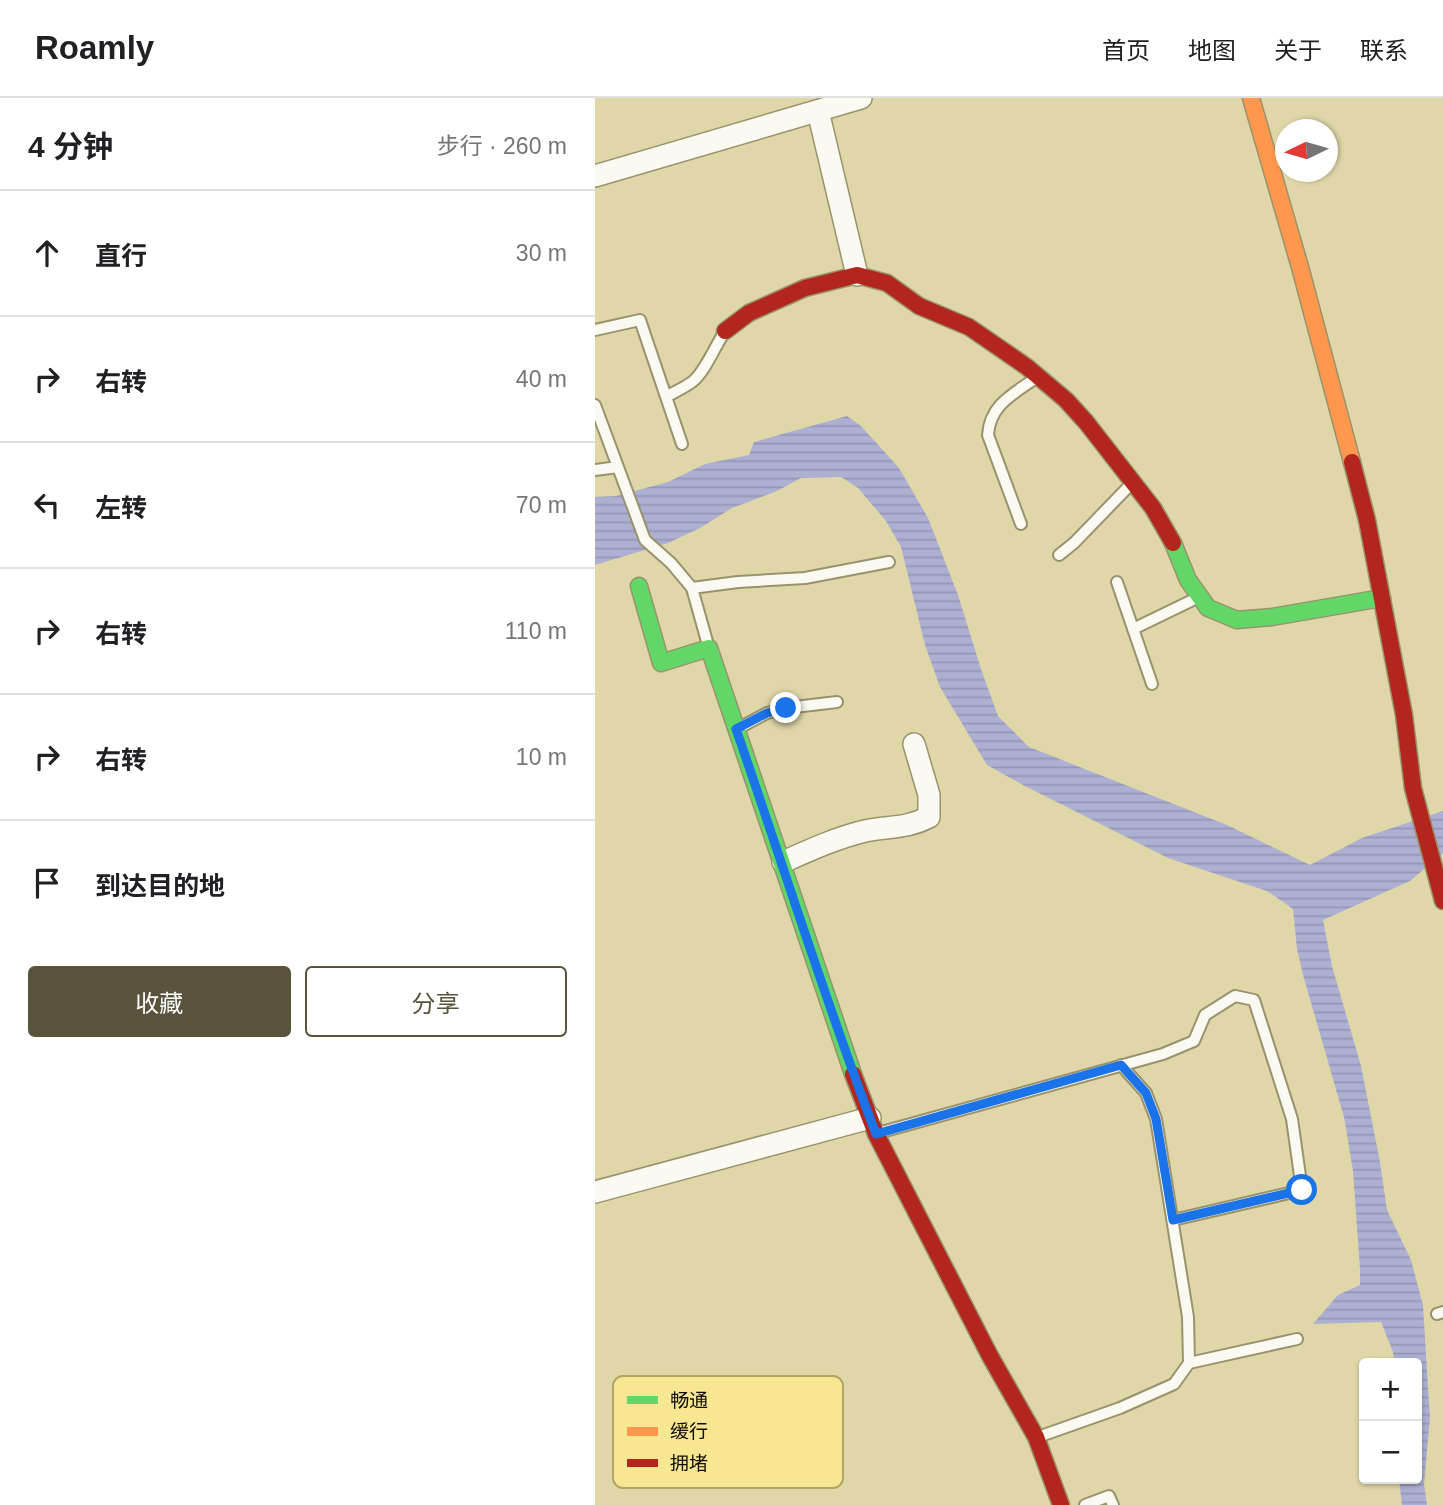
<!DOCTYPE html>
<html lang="zh">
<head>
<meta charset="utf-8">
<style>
  :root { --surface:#fff; --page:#f6f6f6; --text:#202124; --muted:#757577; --line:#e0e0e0; --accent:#59533b }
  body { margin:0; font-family:Helvetica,"Noto Sans SC",sans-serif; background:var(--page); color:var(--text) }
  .controls { position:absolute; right:21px; bottom:21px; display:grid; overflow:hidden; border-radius:7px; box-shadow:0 2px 5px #0004 }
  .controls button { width:63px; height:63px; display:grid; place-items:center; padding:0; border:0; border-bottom:2px solid var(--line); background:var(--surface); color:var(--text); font:35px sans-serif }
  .compass { position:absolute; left:680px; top:21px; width:63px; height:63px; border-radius:50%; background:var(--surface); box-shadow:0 2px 5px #0004; rotate:265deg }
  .stop { position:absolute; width:21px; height:21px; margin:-16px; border:5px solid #1a73e8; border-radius:50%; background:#fff }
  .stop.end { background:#1a73e8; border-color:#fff; box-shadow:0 2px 7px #0008 }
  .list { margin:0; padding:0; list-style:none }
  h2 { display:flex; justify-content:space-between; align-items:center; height:91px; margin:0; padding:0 28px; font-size:30px }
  h2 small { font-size:23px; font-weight:400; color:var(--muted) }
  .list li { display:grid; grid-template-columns:46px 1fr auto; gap:21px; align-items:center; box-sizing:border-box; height:126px; padding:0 28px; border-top:2px solid var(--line) }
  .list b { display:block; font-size:26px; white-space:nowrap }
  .list em { font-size:23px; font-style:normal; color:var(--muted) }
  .actions { display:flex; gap:14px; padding:21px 28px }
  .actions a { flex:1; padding:16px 0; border:2px solid var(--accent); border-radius:7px; text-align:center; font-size:24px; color:var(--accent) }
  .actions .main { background:var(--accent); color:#fff }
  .icon { flex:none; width:38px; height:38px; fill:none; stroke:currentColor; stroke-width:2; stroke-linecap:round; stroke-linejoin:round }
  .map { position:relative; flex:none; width:848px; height:1407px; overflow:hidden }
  header { display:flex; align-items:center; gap:42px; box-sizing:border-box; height:98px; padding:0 35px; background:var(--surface); border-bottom:2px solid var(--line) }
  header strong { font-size:33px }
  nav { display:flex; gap:38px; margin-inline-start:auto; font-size:24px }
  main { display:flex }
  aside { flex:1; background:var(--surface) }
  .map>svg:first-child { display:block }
</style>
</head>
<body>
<header>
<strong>Roamly</strong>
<nav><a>首页</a><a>地图</a><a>关于</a><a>联系</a></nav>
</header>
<main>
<aside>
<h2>4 分钟<small>步行 · 260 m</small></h2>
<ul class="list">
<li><svg class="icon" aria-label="ahead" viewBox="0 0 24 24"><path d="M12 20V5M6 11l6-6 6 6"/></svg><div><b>直行</b></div><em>30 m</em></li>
<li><svg class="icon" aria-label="right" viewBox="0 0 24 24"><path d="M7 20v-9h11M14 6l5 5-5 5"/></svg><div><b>右转</b></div><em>40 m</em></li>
<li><svg class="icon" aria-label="left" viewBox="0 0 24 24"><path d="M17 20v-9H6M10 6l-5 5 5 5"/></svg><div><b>左转</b></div><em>70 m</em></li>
<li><svg class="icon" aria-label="right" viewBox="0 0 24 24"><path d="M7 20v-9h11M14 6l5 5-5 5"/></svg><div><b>右转</b></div><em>110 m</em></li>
<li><svg class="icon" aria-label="right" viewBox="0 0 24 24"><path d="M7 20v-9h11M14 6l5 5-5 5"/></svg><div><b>右转</b></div><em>10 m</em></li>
<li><svg class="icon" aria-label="arrive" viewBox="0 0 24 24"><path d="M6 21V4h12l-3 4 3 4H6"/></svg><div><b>到达目的地</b></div></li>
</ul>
<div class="actions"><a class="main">收藏</a><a>分享</a></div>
</aside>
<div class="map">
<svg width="848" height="1407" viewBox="0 0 848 1407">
  <defs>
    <pattern id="water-rules" width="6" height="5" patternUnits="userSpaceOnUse" patternTransform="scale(1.75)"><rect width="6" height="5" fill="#adb0d3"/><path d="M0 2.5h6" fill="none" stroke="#9496b3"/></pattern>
  </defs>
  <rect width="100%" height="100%" fill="#e0d7a9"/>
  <path fill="url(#water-rules)" d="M252,318L266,328L304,370L333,420L363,497L386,571L403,618L434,649L632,727L715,767L767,740L848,713V755L815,783L728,822L737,868L766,968L785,1064L792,1112L816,1162L828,1207L835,1320L829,1386L832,1407H807L804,1381H822V1265H799L798,1254L786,1224L718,1226L743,1197L765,1187V1171L758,1073L749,1019L708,877L702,851L698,811L672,793L573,760L428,687L392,667L345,589L330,547L306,449L291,423L263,390L246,379L206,380L182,393L137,410L105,430L73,445L0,467V399L21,398L73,384L110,366L154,357L159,344Z"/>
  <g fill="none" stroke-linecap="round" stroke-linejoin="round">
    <g stroke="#9a926c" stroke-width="14">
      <path id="lane" d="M0,232L45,222L87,346
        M71,299C79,294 89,290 97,284C110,274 119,250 129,235
        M0,307L50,442L76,465L97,490L113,547
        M0,372L23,369
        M426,426L393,337C395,306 419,296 442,279
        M464,457L479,445L536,386
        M522,484L557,586
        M97,490L143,484L210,480L294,464
        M538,531L604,499
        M144,630L172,615L191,610L242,604
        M283,1035L568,956L599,943L610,917L640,898L659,902L697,1021L707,1092L578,1122
        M842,1216L848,1214
        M594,1265L702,1241
        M443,1339L525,1310L579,1286L594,1265L593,1219L561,1021L551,995L526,967
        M490,1407L514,1398L518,1407"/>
    </g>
    <g stroke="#9a926c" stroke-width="24">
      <path id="street" d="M223,13L262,177
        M0,78L266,0
        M188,764C215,752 241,740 270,733C294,728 311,731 334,719V697L319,646
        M0,1094L275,1020"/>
    </g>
    <g stroke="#9a926c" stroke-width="19">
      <path id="fast" d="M578,445L593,482L613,510L642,522L677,519L787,500
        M44,488L66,565L114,550L258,976"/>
    </g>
    <g stroke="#9a926c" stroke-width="19">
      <path id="slow" d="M656,0L705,169L757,364"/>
    </g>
    <g stroke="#9a926c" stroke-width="19">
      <path id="jam" d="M130,233L154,215L210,190L262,177L292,185L324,208L374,229L432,269L471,302L491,324L558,410L578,445
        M757,364L772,422L809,617L818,690L848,803
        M258,976L281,1036L395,1258L441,1339L466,1407"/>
    </g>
    <use href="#lane" stroke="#faf9f2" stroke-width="10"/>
    <use href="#street" stroke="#faf9f2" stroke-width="21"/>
    <use href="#fast" stroke="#63d668" stroke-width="16"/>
    <use href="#slow" stroke="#ff974d" stroke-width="16"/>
    <use href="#jam" stroke="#b3261e" stroke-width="16"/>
  </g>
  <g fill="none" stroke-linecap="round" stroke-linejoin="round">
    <path stroke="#1a73e8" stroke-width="9" d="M191,610L172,615L141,631C188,766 230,903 281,1036L526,967L551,995L561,1021L578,1122L707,1092"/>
  </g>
  <rect x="18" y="1278" width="230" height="112" rx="10" fill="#f7e692" stroke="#b2a566" stroke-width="2"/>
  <rect x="32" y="1298" width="31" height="8" fill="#63d668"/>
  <rect x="32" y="1329" width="31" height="9" fill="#ff974d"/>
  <rect x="32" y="1361" width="31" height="8" fill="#b3261e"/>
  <g font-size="19" fill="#110c00">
    <text x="75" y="1309">畅通</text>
    <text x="75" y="1340">缓行</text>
    <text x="75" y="1372">拥堵</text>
  </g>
</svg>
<div class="controls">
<button>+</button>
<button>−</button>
</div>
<svg class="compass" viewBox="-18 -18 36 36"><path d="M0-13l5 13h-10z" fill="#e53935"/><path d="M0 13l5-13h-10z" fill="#757577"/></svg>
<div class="stop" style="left:707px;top:1092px"></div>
<div class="stop end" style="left:191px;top:610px"></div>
</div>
</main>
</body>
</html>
